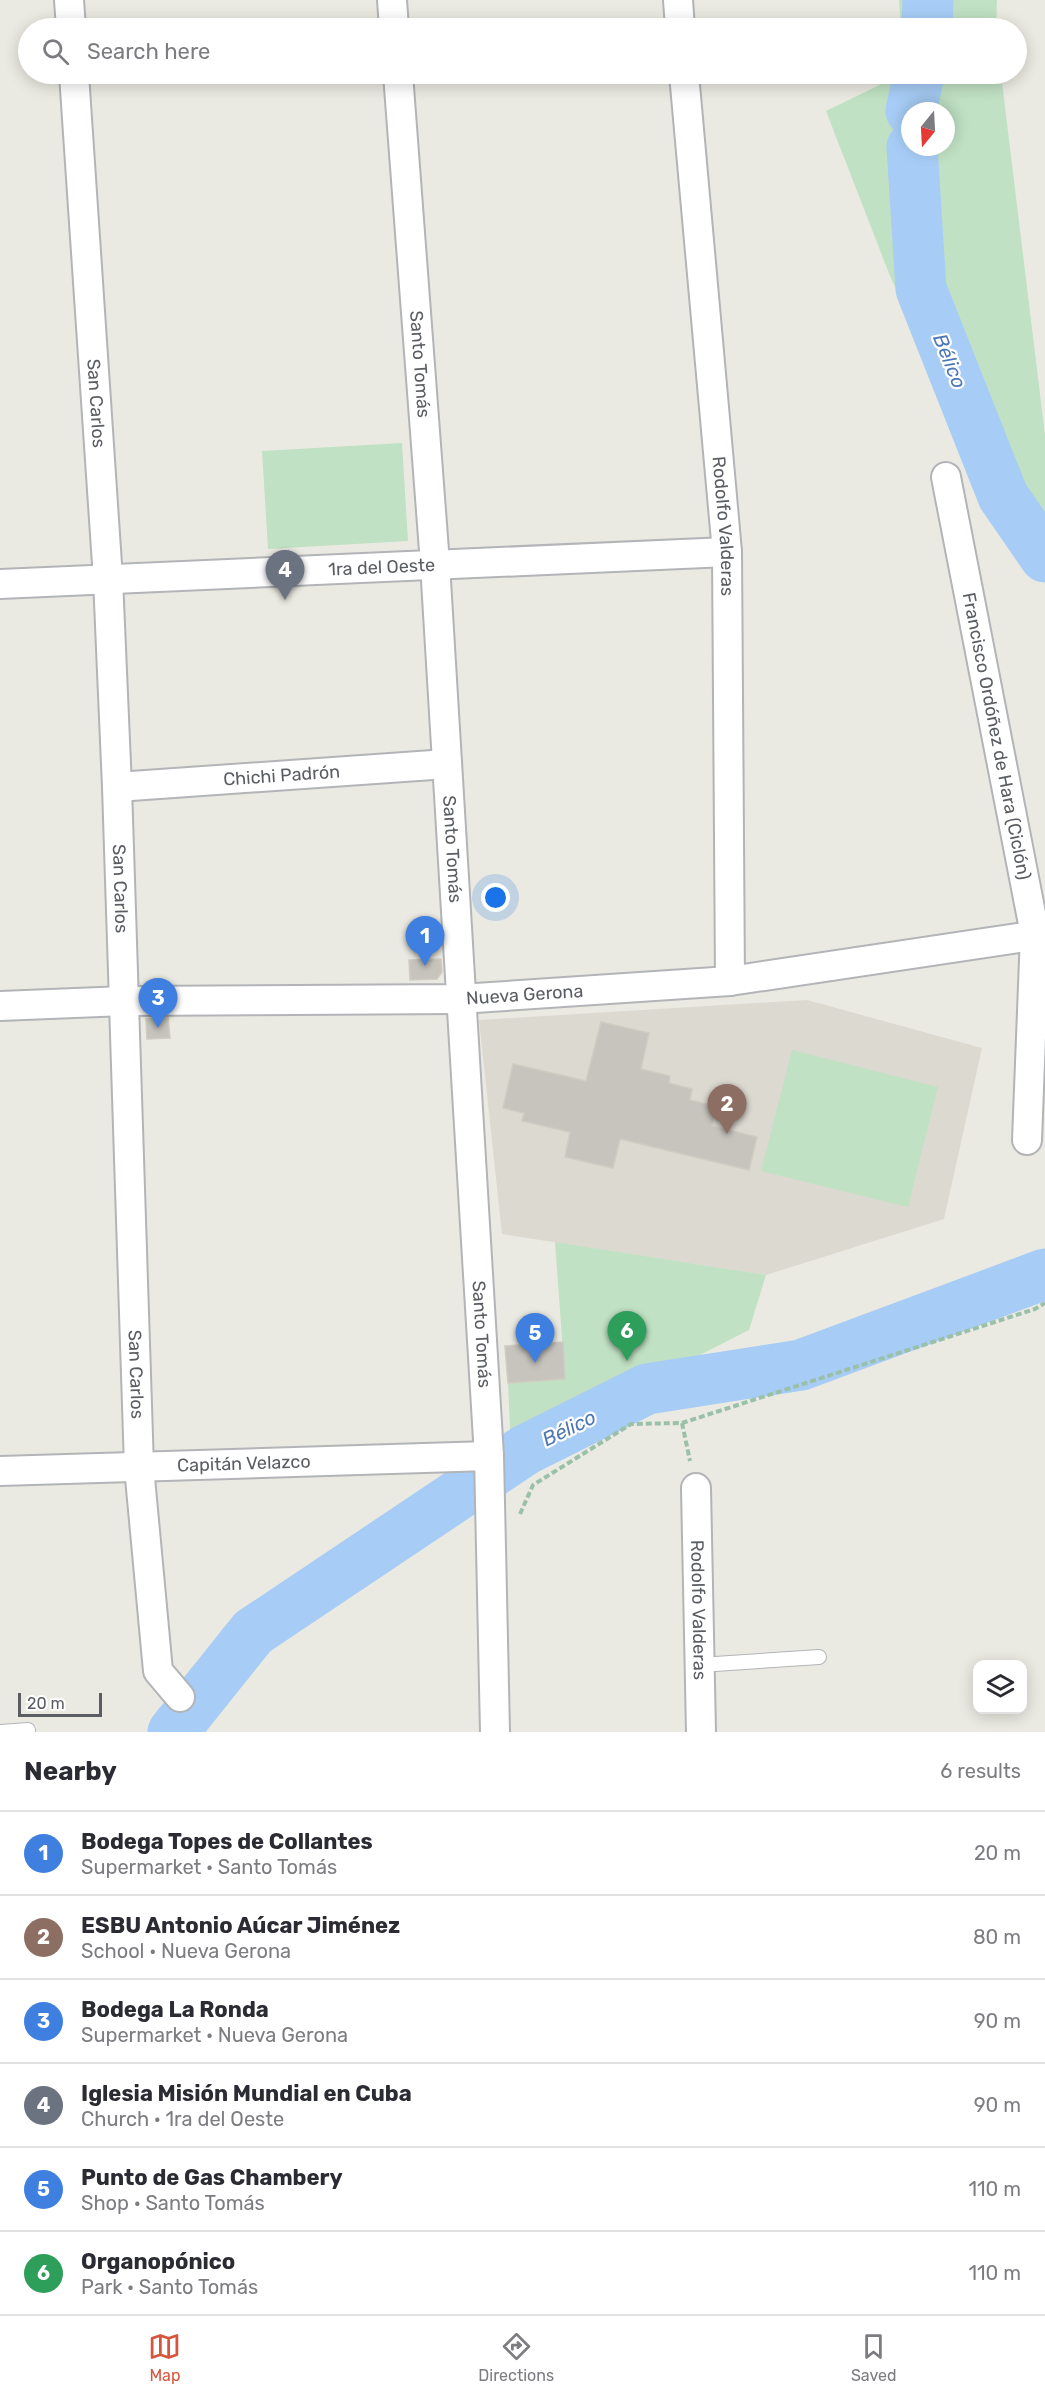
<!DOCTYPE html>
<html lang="en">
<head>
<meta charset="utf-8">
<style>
  :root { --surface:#fff; --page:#f2f2f3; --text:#2b2b33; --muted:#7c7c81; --line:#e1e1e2; --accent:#d7553c }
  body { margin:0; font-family:Rubik,sans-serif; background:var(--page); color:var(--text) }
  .controls { position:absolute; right:18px; bottom:18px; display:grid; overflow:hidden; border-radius:12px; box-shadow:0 3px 15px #0003 }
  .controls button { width:54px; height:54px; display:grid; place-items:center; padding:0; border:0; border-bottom:2px solid var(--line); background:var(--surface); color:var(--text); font:30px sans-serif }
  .compass { position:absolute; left:901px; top:102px; width:54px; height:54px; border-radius:50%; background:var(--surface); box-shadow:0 3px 15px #0003; rotate:198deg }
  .scale { position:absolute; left:18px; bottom:15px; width:84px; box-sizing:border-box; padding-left:6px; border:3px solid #5a5d61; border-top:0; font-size:16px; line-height:21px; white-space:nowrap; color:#5a5d61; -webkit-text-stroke:4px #fff; paint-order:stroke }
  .you { position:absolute; left:496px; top:898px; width:21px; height:21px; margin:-15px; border:4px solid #fff; border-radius:50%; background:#1a73e8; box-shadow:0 0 0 9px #1a73e833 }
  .badge { display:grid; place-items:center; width:39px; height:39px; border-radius:50%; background:var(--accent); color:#fff; font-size:20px; font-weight:700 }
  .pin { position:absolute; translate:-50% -50px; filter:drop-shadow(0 2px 3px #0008) }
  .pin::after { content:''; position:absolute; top:32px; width:21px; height:18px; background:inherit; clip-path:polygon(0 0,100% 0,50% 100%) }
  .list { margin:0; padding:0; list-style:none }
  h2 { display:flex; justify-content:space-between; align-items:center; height:78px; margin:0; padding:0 24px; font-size:26px }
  h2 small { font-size:20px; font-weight:400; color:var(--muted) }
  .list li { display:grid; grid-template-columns:39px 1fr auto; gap:18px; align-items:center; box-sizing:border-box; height:84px; padding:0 24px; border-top:2px solid var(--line) }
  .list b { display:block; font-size:22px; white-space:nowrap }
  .list p { margin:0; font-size:20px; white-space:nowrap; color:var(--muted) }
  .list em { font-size:20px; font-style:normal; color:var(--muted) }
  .icon { flex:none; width:33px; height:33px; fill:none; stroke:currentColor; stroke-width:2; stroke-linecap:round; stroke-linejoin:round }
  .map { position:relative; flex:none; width:1045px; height:1732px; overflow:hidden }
  .search { position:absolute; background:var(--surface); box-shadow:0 3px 15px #0003; left:18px; right:18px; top:18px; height:66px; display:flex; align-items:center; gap:15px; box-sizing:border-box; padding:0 21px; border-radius:33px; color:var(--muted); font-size:22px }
  .sheet { height:582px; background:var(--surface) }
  nav { display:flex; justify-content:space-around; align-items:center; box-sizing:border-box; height:84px; border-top:2px solid var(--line); background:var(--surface); font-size:16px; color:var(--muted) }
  nav a { display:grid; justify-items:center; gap:3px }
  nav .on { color:var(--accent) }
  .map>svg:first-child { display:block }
</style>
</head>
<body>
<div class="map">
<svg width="1045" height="1732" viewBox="0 0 1045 1732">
  <rect width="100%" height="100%" fill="#ebeae2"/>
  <path fill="#dbd9d0" d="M807,1000L982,1048L944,1219L766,1275L502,1234L479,1020Z"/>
  <path fill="#c0e1c3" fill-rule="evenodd" d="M899,0H997L996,28H901Z
    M902,74H1001L1045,435V581L998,512L890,276L826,111ZM910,111H946V147H910Z
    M402,443L408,541L268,549L262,451Z
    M792,1050L938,1087L908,1207L761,1171Z
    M555,1242L766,1275L749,1330L511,1451L508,1383L565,1379Z"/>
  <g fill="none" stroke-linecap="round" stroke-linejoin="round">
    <path stroke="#a7cdf6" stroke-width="51" d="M927,28L928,0
      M911,111L919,74
      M912,147L921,289L1003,496L1045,557
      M173,1732L253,1632L525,1450L647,1389L801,1365L1045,1274"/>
  </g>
  <path fill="#c7c4be" stroke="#cfccc1" stroke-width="1.5" d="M441,959L442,972L437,979L410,980L409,960Z
    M168,1017L170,1038L147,1039L146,1019Z
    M601,1022L649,1033L641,1069L670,1076L669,1083L692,1089L690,1100L716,1106L712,1126L757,1137L749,1170L620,1139L613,1168L565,1157L570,1132L522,1121L524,1113L503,1108L513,1064L586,1081Z
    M563,1342L565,1379L508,1383L505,1346Z"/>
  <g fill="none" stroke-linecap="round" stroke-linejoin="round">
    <g stroke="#b2b4b8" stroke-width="16">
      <path id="service" d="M700,1665L819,1657
        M0,1732L28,1730"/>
    </g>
    <g stroke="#b2b4b8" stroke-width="32">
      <g id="minor">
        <path d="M69,0L71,28"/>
        <path d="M392,0L394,28"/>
        <path d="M678,0L680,28"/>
        <path id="s1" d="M74,74L108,579L117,787L139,1467L158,1671L180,1697"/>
        <path id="s2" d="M398,74L435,564L489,1456L495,1732"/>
        <path id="s3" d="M684,74L727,552L730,981"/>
        <path id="s4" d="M946,477L1035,934L1027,1140"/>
        <path id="s5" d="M0,584L727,552"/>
        <path id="s6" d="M117,787L447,764"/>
        <path id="s7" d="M0,1006L125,1001L460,999L730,981L1045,934"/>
        <path id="s8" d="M0,1471L489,1456"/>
        <path id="s9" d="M696,1488L701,1732"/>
      </g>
    </g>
    <path stroke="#9ac1a8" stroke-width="4" stroke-dasharray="6 3" stroke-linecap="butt" d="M682,1423L690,1461
      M520,1514L533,1485L631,1424L682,1423L1035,1309L1045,1303"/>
    <use href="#service" stroke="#fff" stroke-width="14"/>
    <use href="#minor" stroke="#fff" stroke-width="28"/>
  </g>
  <g text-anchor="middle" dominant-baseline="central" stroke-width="4.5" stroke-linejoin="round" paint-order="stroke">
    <g font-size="18" fill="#5a5d61" stroke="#fff">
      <text stroke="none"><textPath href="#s2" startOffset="291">Santo Tomás</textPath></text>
      <text stroke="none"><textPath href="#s1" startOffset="330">San Carlos</textPath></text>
      <text stroke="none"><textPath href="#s3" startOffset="454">Rodolfo Valderas</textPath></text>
      <text stroke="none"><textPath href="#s5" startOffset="382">1ra del Oeste</textPath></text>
      <text stroke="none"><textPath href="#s4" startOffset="264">Francisco Ordóñez de Hara (Ciclón)</textPath></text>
      <text stroke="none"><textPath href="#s6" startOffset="165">Chichi Padrón</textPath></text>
      <text stroke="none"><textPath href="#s2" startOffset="777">Santo Tomás</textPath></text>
      <text stroke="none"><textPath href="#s1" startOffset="816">San Carlos</textPath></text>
      <text stroke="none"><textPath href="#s7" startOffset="525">Nueva Gerona</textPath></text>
      <text stroke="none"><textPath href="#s2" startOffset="1263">Santo Tomás</textPath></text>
      <text stroke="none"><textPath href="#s1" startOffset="1302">San Carlos</textPath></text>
      <text stroke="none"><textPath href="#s8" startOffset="244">Capitán Velazco</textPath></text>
      <text stroke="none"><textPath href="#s9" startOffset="122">Rodolfo Valderas</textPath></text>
    </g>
    <g font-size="20" font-style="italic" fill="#4d77b6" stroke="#fff">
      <text transform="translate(950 361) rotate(68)">Bélico</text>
      <text transform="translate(569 1428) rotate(-26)">Bélico</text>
    </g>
  </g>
</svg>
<div class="controls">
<button><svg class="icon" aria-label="layers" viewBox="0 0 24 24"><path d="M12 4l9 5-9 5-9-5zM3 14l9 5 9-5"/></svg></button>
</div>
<svg class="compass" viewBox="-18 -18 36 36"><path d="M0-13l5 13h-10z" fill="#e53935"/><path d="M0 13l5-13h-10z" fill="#7c7c81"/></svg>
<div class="scale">20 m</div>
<div class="you"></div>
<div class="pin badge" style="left:425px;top:966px;background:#3f7fe0">1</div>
<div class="pin badge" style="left:727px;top:1134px;background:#8d6e63">2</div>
<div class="pin badge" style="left:158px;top:1028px;background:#3f7fe0">3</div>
<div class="pin badge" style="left:285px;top:600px;background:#6b7280">4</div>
<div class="pin badge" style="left:535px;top:1363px;background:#3f7fe0">5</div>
<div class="pin badge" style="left:627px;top:1361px;background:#2e9e5b">6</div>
<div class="search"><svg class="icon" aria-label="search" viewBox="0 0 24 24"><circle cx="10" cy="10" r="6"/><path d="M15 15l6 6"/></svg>Search here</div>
</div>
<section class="sheet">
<h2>Nearby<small>6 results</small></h2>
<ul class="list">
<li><span class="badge" style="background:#3f7fe0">1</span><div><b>Bodega Topes de Collantes</b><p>Supermarket · Santo Tomás</p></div><em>20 m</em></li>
<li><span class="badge" style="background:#8d6e63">2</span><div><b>ESBU Antonio Aúcar Jiménez</b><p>School · Nueva Gerona</p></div><em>80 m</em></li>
<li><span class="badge" style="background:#3f7fe0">3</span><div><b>Bodega La Ronda</b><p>Supermarket · Nueva Gerona</p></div><em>90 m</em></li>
<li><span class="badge" style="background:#6b7280">4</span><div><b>Iglesia Misión Mundial en Cuba</b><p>Church · 1ra del Oeste</p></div><em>90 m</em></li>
<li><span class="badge" style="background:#3f7fe0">5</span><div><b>Punto de Gas Chambery</b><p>Shop · Santo Tomás</p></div><em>110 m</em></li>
<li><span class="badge" style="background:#2e9e5b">6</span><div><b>Organopónico</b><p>Park · Santo Tomás</p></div><em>110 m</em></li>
</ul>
</section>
<nav>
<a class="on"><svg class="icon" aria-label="map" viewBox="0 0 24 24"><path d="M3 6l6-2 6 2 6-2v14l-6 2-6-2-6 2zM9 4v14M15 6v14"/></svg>Map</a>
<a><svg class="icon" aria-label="directions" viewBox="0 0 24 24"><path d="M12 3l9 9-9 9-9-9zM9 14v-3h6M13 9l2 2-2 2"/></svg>Directions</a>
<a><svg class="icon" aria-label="saved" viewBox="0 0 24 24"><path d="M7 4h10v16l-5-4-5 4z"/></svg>Saved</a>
</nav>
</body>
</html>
